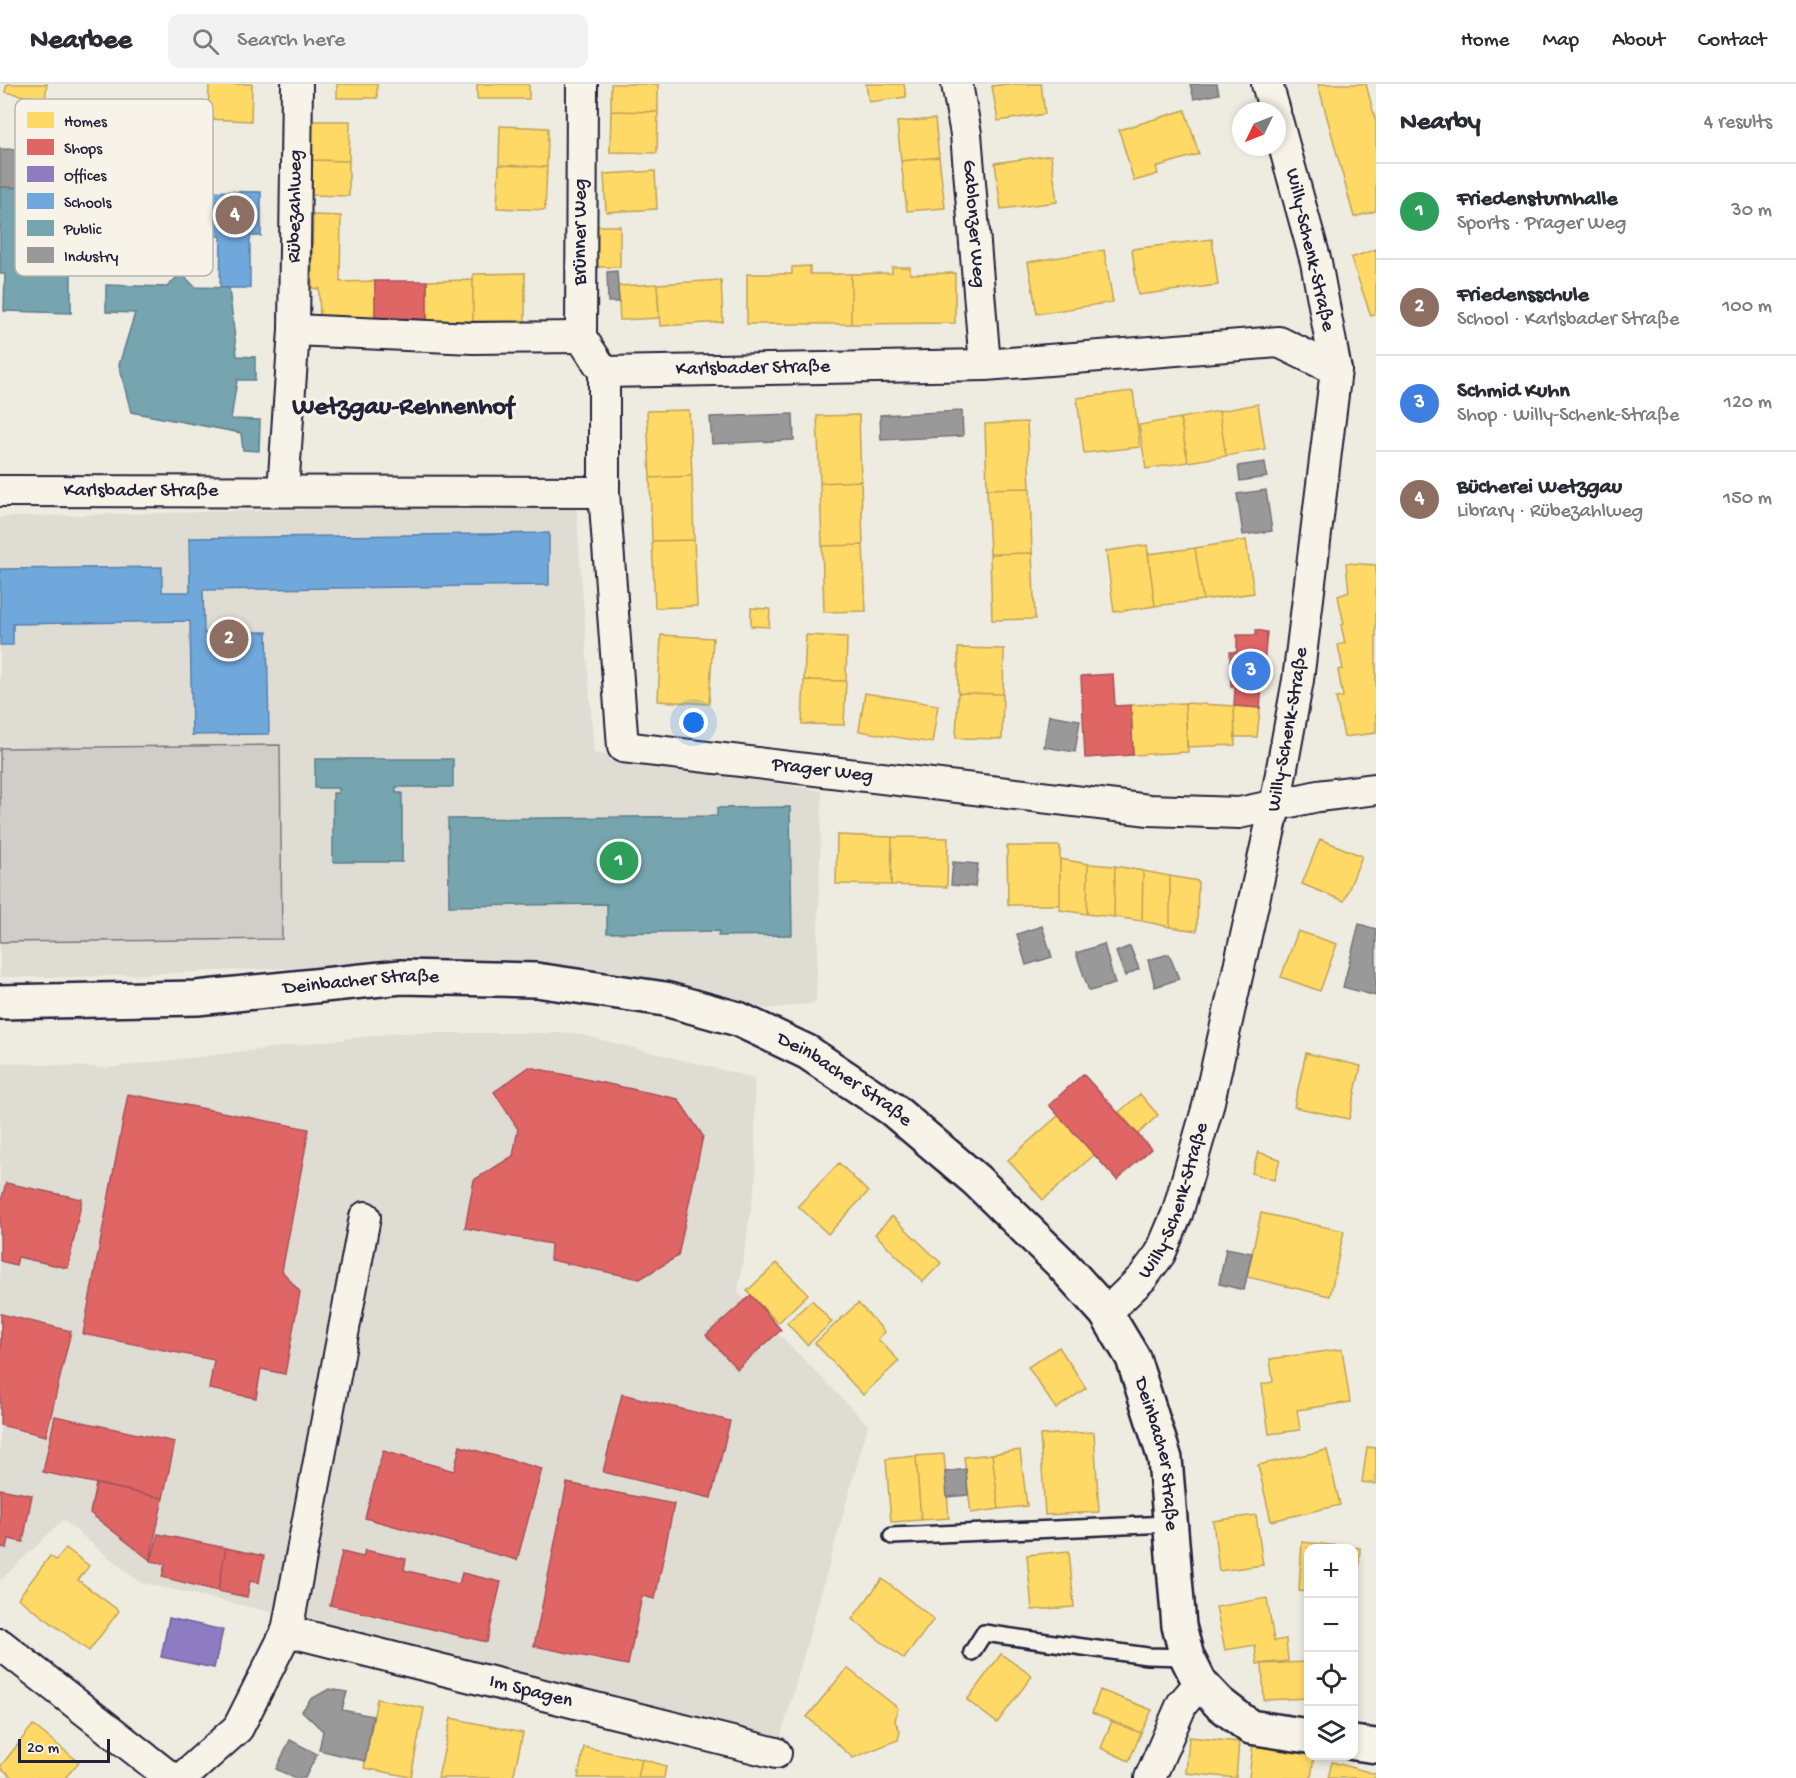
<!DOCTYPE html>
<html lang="en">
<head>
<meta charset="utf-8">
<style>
  :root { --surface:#fff; --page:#f2f2f3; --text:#2b2b33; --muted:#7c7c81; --line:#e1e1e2; --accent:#111827 }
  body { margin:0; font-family:"Gochi Hand",sans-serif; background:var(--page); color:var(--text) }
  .controls { position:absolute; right:18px; bottom:18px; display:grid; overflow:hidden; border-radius:12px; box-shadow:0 3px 9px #0003 }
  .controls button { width:54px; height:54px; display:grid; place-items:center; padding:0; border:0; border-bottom:2px solid var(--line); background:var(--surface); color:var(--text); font:30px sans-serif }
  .compass { position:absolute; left:1232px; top:18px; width:54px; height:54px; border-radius:50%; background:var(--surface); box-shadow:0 3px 9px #0003; rotate:227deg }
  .scale { position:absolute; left:18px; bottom:15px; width:92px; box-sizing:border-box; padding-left:6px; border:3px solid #22223b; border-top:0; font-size:16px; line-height:21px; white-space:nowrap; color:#22223b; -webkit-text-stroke:4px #f7f3e8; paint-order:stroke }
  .you { position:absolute; left:694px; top:639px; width:21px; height:21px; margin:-15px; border:4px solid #fff; border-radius:50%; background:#1a73e8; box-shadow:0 0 0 9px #1a73e833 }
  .badge { display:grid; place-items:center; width:39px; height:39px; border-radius:50%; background:var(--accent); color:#fff; font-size:20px; font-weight:700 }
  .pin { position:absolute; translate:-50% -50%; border:3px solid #fff; box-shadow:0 2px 6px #0006 }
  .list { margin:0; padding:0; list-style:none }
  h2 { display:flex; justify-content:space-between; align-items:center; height:78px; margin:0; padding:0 24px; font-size:26px }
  h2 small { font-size:20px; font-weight:400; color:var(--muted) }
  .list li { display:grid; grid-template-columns:39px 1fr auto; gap:18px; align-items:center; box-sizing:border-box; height:96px; padding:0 24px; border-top:2px solid var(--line) }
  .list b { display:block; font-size:22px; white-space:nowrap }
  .list p { margin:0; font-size:20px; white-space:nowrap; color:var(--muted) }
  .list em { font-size:20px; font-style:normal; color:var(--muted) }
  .icon { flex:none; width:33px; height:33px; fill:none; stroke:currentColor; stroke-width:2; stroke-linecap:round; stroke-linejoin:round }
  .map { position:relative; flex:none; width:1376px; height:1694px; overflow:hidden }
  header { display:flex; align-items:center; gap:36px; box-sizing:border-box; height:84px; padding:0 30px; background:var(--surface); border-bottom:2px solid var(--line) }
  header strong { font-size:28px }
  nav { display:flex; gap:33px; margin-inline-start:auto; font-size:21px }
  .search { width:420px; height:54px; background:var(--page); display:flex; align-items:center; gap:15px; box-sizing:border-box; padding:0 21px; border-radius:12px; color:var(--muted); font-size:22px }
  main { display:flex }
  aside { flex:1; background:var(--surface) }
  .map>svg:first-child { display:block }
</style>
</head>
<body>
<header>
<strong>Nearbee</strong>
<div class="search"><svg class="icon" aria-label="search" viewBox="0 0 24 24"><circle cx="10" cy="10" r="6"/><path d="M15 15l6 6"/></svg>Search here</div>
<nav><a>Home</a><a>Map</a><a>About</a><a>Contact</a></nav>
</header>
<main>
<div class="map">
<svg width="1376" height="1694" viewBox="0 0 1376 1694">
  <rect width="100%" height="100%" fill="#eeebe1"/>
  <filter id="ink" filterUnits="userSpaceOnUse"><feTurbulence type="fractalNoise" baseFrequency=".0167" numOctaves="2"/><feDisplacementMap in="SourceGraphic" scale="12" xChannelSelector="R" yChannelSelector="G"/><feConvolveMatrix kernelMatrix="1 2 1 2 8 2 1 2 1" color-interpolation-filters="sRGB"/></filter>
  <g filter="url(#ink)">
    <path fill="#dfdcd4" d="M576,419L594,669L822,707L816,919L767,925L667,897L565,883L331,882L78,893H0V433Z
      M394,949H574L754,994L756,1094L738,1208L868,1341L780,1656L267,1527L139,1498L63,1436L0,1497V978L107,984Z"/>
    <path fill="#d1cdc9" stroke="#7a7882" stroke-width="1.5" d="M280,661L282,855L0,858V664Z"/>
    <path fill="#ffd966" stroke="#bda259" stroke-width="1.5" d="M7,0H47L45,16L5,8Z
      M209,0H252L251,37L208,35Z
      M337,0H377V14H337Z
      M477,0H529V15H477Z
      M611,0H658V28L611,27Z
      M866,0H904L906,13L869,18Z
      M1007,0H1041L1045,30L998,37L992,2Z
      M1318,0H1366L1376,38V127L1354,133Z
      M1185,26L1199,70L1156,83L1158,90L1134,97L1119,46Z
      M611,27L658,28L657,69L610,68Z
      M935,35L939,73L901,77L897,38Z
      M310,37H350L349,77L310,76Z
      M500,42L548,44L547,83L499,81Z
      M1051,71L1057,118L1001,125L995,79Z
      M939,73L945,124L907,127L901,77Z
      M310,76L349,77V112L310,111Z
      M499,81L547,83L545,126L497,124Z
      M655,87L657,125L606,128L604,90Z
      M313,131L341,132L340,198L375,197V238L320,239L319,205L312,204Z
      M591,142H620V183H591Z
      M1212,155L1218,201L1138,211L1132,165Z
      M1376,165V230L1371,232L1351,174Z
      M1104,166L1113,218L1037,230L1028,178Z
      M810,182V190H851V240H747V190H792V183Z
      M892,183H910V190L955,189V239L851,240V190L892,189Z
      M525,189V238L473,237V190Z
      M473,196V237H427V197Z
      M721,196L723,238L660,242L657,200Z
      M657,200L659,234L620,236L618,202Z
      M1133,307L1140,363L1084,369L1077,314Z
      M1258,320L1265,365L1226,372L1219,327Z
      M689,326L692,392L650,394L647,327Z
      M1219,327L1226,372L1188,378L1180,334Z
      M859,331L861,397L820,399L817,332Z
      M1180,334L1188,378L1146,385L1139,341Z
      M1027,338L1030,404L987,405L985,340Z
      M692,392L694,456L652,457L650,394Z
      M861,397L863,461L822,462L820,399Z
      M1030,404L1032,469L990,470L987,405Z
      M694,456L697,522L655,524L652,457Z
      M1246,456L1254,509L1203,516L1195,464Z
      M863,461L866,527L824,528L822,462Z
      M1147,461L1155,522L1114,528L1106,467Z
      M1195,464L1203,516L1155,522L1148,470Z
      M1032,469L1035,535L992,536L990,470Z
      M1346,479L1376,481V649L1344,653L1336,614L1343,613L1338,586L1343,585L1338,561L1345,559L1341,541L1344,540L1338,512L1349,508Z
      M751,524L770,525L769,543L751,542Z
      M661,551L713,554L709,620L658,617Z
      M806,551L847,553L846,597L804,596Z
      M958,564L1004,565L1003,610L958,609Z
      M804,596L846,597L844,641L802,640Z
      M865,609L938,621L932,659L859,647Z
      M958,609L1003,610L1002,655L956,654Z
      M1185,619L1188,668L1133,671L1131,621Z
      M1185,619L1234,622L1235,661L1187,663Z
      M1234,622L1260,624L1257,653H1235Z
      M837,751L892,753L891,801L836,800Z
      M892,753L948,754L947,803L891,801Z
      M1320,755L1362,772L1344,817L1302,800Z
      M1007,762H1060V821H1008Z
      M1060,775L1088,780L1087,830L1060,826Z
      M1088,780L1115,782L1114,833L1087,830Z
      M1115,782L1143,787L1142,837L1114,833Z
      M1143,787L1170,792V843L1142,837Z
      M1170,792L1198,797L1197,847L1170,843Z
      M1298,847L1337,860L1320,907L1281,893Z
      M1306,969L1361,982L1349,1035L1294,1023Z
      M1140,1010L1158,1031L1138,1050L1119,1028Z
      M1059,1031L1094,1071L1043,1116L1008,1076Z
      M1258,1068L1280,1075L1274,1096L1252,1089Z
      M839,1079L868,1108L828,1150L798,1122Z
      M1261,1129L1344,1147L1330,1212L1247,1193Z
      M892,1132L941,1179L923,1198L875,1150Z
      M777,1179L808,1210L778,1239L747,1207Z
      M812,1216L832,1238L807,1261L787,1239Z
      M858,1219L885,1248L878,1255L899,1277L863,1311L815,1259Z
      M1059,1263L1086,1304L1056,1325L1028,1283Z
      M1342,1265L1350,1318L1297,1326L1300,1346L1269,1350L1262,1300L1273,1298L1270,1275Z
      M1094,1348L1099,1428L1045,1431L1040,1351Z
      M1367,1363L1376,1364V1400L1362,1398Z
      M1020,1366L1027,1422L999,1425L992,1370Z
      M1327,1366L1340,1421L1271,1437L1258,1381Z
      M944,1370L949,1434L921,1436L916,1372Z
      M992,1370L999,1425L971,1429L964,1373Z
      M916,1372L921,1436L891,1438L886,1375Z
      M1256,1431L1263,1481L1219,1487L1213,1437Z
      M1302,1458L1360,1464L1357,1512H1354V1464H1308V1508L1299,1507Z
      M66,1464L89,1482L78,1496L119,1527L89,1567L18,1514L50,1472L56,1476Z
      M1069,1467L1074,1523L1032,1526L1027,1471Z
      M882,1495L934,1535L904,1575L852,1535Z
      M1267,1514L1274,1557L1286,1555L1288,1577L1257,1580L1255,1561L1225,1566L1216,1523Z
      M1306,1566H1308V1614Z
      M1001,1570L1032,1592L997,1639L967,1616Z
      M1306,1578L1308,1614L1264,1616L1262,1580Z
      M847,1584L898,1624L895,1637L900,1647L898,1656L853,1674L807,1633Z
      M1100,1606L1152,1626L1141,1649L1092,1629Z
      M377,1615L424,1624L411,1693L364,1684Z
      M451,1634L523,1649L513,1694H438Z
      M1112,1637L1141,1649L1129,1677L1101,1664Z
      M33,1641L79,1678L65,1694H14L0,1683Z
      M1189,1653L1239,1658L1236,1694L1186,1689Z
      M1253,1659L1314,1672L1311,1694H1249Z
      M584,1663L642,1675L638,1694H578Z
      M642,1675L666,1682L664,1694H638Z
      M1332,1678L1376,1690V1694H1328Z"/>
    <path fill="#e06666" stroke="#a75259" stroke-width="1.5" d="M375,197H427V237L375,238Z
      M1256,546L1267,548L1260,624L1234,622L1235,604L1231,603L1230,568H1237V551H1256Z
      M1113,590L1115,622L1131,621L1133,671L1085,674L1081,592Z
      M529,983L678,1015L703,1052L678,1172L640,1195L550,1176L551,1160L465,1144L474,1096L513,1072L518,1045L494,1008Z
      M1083,990L1151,1065L1117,1096L1049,1021Z
      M128,1010L309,1045L282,1187L300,1208L285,1290L261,1285L256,1314L209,1305L214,1276L83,1250Z
      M6,1099L82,1115L68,1184L18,1173L16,1181L0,1177V1121Z
      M751,1211L781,1246L737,1285L706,1251Z
      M1,1230L71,1247L46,1352L0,1341Z
      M622,1310L730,1337L711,1414L603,1388Z
      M55,1332L175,1358L163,1414L43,1388Z
      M460,1362L542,1385L517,1476L365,1434L383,1367L454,1387Z
      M567,1399L674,1420L655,1515L642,1512L628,1581L534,1562Z
      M96,1400L163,1414L150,1476L90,1429Z
      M0,1405L32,1411L23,1458L9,1455L7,1464L0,1463Z
      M158,1450L226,1464L218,1507L162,1493L165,1480L151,1477Z
      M226,1464L264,1472L259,1499L250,1497L247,1513L218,1507Z
      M365,1466L406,1475L404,1486L459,1500L462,1489L501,1498L487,1558L330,1521L342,1468L363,1473Z"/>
    <path fill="#8e7cc3" stroke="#6e619a" stroke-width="1.5" d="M169,1534L223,1546L214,1584L161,1573Z"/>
    <path fill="#6fa8dc" stroke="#5880ac" stroke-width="1.5" d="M197,107L261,108V152H250V204H220L221,152L196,151Z
      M549,449V501L203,506L204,549L267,548L269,650L192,651L190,537L13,540V561H0V485L162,483V508H190L189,454Z"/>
    <path fill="#76a5af" stroke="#5d7e8c" stroke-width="1.5" d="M0,103L64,105V165H52L51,179L71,180V229L4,227L5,190H0Z
      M181,189L195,203L229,204L237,272L255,273V296H237L231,335L260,336L259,367L243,366L241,349L131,328L119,281L135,229L106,228V201L167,203Z
      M315,675H453V703H396V709H402V778H333V709H338L339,704H315Z
      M790,723L792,851L718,852L719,847L607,849V820L449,822L448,735L717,732V724Z"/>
    <path fill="#999" stroke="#75757d" stroke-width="1.5" d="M1190,0H1217L1219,10L1194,15Z
      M0,65L32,66V104L0,103Z
      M617,187L619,218H608L607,188Z
      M962,327L963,352L881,356L880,331Z
      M793,330L794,356L712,360L710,333Z
      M1265,378L1267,393L1240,397L1238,382Z
      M1266,406L1272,447L1243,451L1237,410Z
      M1049,631L1080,636L1075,668L1044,663Z
      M953,778L978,780L975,803L951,801Z
      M1359,840L1376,845V912L1343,903Z
      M1042,842L1052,873L1026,881L1017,850Z
      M1104,860L1115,900L1089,907L1076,869Z
      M1130,862L1139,885L1125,892L1116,868Z
      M1169,870L1179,895L1155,903L1148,876Z
      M1226,1164L1252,1169L1244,1206L1219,1200Z
      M966,1385L968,1411L947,1413L945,1388Z
      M329,1605L347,1608L342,1626L373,1632L365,1677L319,1666L323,1647L302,1627L311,1615Z
      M290,1656L317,1670L305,1694H294L276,1685Z"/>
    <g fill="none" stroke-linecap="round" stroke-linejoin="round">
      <g stroke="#22223b" stroke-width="20">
        <path id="service" d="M892,1452L1169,1440
          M972,1568L984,1549L1147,1572L1187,1573"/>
      </g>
      <g stroke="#22223b" stroke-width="34">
        <g id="minor">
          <path d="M582,0L581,253L604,288"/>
          <path id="s1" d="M957,0L966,50L985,281"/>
          <path d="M1267,0L1275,27"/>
          <path d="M294,246L473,254L581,253"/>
          <path id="s2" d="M1336,286L1279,258L985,281L604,288V408L623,663L1149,726L1239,729L1318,712L1376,705"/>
          <path id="s3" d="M0,407L604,408"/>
          <path id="s4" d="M283,407L294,246L297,0"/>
          <path id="s5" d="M1106,1229L1143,1193L1160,1170L1177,1130L1208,1022L1275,722L1298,596L1336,286L1316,178L1277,36"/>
          <path d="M287,1547L365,1133"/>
          <path d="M0,1560L171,1694"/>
          <path id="s6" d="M182,1694L238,1644L287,1547L776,1669"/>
          <path d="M1150,1694L1182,1620L1200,1599"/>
        </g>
      </g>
      <g stroke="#22223b" stroke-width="38">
        <g id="tertiary">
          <path id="s7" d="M0,918L197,914L401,893L536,896L665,915L738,935L807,968L892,1025L976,1096L1060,1178L1106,1229L1133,1274L1165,1375L1179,1542L1187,1573L1200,1599L1219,1619L1250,1643L1308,1652"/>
          <path d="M1354,1659L1376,1662"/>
        </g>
      </g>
      <use href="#service" stroke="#f7f3e8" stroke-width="15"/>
      <use href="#minor" stroke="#f7f3e8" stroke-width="30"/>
      <use href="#tertiary" stroke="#f7f3e8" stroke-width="33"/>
    </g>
  </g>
  <g text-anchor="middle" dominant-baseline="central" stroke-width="6" stroke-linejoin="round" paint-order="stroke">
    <g font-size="20" fill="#22223b" stroke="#f7f3e8">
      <text stroke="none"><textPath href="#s4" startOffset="285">Rübezahlweg</textPath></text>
      <text stroke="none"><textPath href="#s1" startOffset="141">Gablonzer Weg</textPath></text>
      <text transform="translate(581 148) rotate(-90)">Brünner Weg</text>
      <text transform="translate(1309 166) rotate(77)">Willy-Schenk-Straße</text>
      <text transform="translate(753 285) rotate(-1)">Karlsbader Straße</text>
      <text stroke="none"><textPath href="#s3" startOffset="141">Karlsbader Straße</textPath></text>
      <text stroke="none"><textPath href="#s5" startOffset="621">Willy-Schenk-Straße</textPath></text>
      <text stroke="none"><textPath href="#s2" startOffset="1316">Prager Weg</textPath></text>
      <text stroke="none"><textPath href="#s7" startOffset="362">Deinbacher Straße</textPath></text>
      <text stroke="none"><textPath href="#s7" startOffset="866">Deinbacher Straße</textPath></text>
      <text stroke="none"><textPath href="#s5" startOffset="135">Willy-Schenk-Straße</textPath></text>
      <text stroke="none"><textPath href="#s7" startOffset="1370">Deinbacher Straße</textPath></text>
      <text stroke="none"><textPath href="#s6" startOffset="435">Im Spagen</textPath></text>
    </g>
    <g font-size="26" font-weight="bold" fill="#22223b" stroke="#f7f3e8">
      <text x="403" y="324">Wetzgau-Rehnenhof</text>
    </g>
  </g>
  <rect x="15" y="15" width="198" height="177" rx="9" fill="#f7f3e8" stroke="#b7b4b4" stroke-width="1.5"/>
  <rect x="27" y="28" width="27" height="16" fill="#ffd966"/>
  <rect x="27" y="55" width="27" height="16" fill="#e06666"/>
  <rect x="27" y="82" width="27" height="16" fill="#8e7cc3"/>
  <rect x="27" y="109" width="27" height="16" fill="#6fa8dc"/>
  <rect x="27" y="136" width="27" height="16" fill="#76a5af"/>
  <rect x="27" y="163" width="27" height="16" fill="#999"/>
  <g font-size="16" fill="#22223b">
    <text x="64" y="42">Homes</text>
    <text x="64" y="69">Shops</text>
    <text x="64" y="96">Offices</text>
    <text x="64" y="123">Schools</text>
    <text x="64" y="150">Public</text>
    <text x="64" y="177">Industry</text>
  </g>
</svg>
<div class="controls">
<button>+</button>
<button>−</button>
<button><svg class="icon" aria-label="locate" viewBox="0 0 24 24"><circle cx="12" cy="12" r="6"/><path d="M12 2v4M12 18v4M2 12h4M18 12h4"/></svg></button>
<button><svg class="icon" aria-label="layers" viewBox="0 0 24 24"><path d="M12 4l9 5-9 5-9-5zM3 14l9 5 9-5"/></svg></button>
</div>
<svg class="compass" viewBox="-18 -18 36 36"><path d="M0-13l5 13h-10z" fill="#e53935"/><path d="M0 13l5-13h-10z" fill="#7c7c81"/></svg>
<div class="scale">20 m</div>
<div class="you"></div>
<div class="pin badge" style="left:619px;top:777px;background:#2e9e5b">1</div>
<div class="pin badge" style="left:229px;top:555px;background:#8d6e63">2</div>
<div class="pin badge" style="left:1251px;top:587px;background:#3f7fe0">3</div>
<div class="pin badge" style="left:235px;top:131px;background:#8d6e63">4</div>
</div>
<aside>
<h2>Nearby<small>4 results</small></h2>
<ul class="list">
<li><span class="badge" style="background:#2e9e5b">1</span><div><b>Friedensturnhalle</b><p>Sports · Prager Weg</p></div><em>30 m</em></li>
<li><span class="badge" style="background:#8d6e63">2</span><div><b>Friedensschule</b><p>School · Karlsbader Straße</p></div><em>100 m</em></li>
<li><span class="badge" style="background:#3f7fe0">3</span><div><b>Schmid Kuhn</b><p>Shop · Willy-Schenk-Straße</p></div><em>120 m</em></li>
<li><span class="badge" style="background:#8d6e63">4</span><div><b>Bücherei Wetzgau</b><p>Library · Rübezahlweg</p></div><em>150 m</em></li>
</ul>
</aside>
</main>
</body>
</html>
